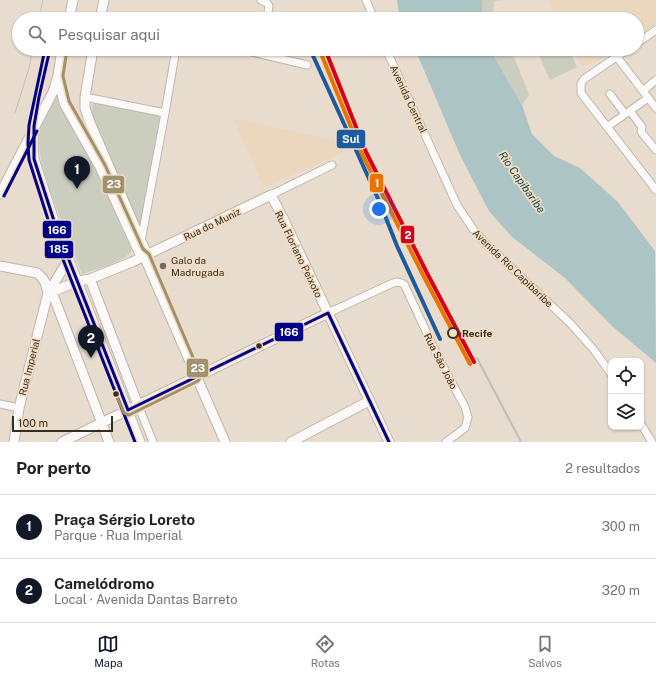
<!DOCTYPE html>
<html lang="pt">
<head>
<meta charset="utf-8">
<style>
  :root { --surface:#fff; --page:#f6f6f6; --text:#202124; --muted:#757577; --line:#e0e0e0; --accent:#111827 }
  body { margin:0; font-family:"Public Sans",sans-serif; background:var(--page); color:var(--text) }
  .controls { position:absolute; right:12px; bottom:12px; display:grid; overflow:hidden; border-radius:8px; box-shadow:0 1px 3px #0004 }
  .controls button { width:36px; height:36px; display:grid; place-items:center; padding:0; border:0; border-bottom:1px solid var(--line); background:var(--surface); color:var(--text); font:20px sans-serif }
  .scale { position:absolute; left:12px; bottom:10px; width:101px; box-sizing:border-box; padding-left:4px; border:2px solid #362d23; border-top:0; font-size:11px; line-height:14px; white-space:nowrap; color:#362d23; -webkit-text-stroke:3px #f3ddc3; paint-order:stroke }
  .you { position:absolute; left:379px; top:209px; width:14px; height:14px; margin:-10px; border:3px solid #fff; border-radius:50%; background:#1a73e8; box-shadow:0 0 0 6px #1a73e833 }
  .badge { display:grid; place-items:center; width:26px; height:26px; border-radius:50%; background:var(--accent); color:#fff; font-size:13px; font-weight:700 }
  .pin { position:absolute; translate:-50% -33px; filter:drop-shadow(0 1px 2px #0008) }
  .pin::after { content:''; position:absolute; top:21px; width:14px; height:12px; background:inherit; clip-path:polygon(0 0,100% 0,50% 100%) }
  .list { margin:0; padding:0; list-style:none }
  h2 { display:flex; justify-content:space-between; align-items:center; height:52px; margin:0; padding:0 16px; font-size:17px }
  h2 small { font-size:13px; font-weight:400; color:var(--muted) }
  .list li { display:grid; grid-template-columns:26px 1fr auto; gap:12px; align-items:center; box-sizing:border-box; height:64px; padding:0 16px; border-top:1px solid var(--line) }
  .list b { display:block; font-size:15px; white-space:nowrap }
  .list p { margin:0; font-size:13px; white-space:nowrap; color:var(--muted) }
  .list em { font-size:13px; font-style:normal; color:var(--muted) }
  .icon { flex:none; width:22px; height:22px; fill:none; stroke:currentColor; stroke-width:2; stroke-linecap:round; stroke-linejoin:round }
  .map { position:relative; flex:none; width:656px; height:442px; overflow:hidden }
  .search { position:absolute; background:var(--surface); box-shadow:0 1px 3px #0004; left:12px; right:12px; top:12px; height:44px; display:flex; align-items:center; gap:10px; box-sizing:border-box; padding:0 14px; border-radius:22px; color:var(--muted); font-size:15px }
  .sheet { height:180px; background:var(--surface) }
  nav { display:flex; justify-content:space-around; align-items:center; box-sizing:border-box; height:56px; border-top:1px solid var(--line); background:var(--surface); font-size:11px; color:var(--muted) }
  nav a { display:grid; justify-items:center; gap:2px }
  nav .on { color:var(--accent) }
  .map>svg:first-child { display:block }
</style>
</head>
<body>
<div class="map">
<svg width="656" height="442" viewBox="0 0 656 442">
  <rect width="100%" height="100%" fill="#e8dcce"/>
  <path fill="#ebd6be" d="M549,0H656V23L637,36V19H556Z
    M572,49H617L604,57L583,67Z
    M233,118L341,142L345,152L264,188Z"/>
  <path fill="#cbcebf" d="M482,0H502L494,1L493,18L495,19H484L482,12Z
    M491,49H511L529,95L522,105L493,57Z
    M536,49H569L577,67L550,80Z
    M58,96L93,160L124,233L133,248C126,263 96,269 82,274L47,184L41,161L39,143V130L56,97Z
    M94,103H96L153,114L157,115L160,119L141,227H140L92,119V107Z"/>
  <path fill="#acc4c4" d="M397,0H482V11L484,19H401L399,13Z
    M415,49H491L494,57L522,105L532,134L554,156L580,168L618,202L655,251L656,363L612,326L565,278L511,236L489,211L460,155Z"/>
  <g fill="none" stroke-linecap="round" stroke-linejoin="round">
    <g stroke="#bfb6ab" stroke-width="9">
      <path id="street" d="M261,0L267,3L269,6L267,19
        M366,0L374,19
        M100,17L111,19
        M637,43L656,30
        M239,49L307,65
        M386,49L457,205L473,229L486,244L570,323L594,350L611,374
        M628,49L584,79L581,84V93L656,190
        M617,57L656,108
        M643,91L656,80
        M610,94L625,114
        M85,97L165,113
        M630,111L642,127L641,131L642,133L656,150
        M607,127L648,98
        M271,195L332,165
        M141,241L165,113L176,49
        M328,313L393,283L398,282L404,284L438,357L465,407L468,417L465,428L446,442
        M0,404L19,408
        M138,405L153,442
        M641,424L652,442"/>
    </g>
    <g stroke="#bfb6ab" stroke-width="11">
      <path id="secondary" d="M69,19L73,0
        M100,19L104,0
        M93,49L85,97V108L89,120L141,241L145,249L144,256L225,442
        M58,76L64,103L100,167L139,252L143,255
        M34,126L33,143L34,159L56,227L140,442
        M0,194L53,92L58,76L62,49
        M0,266L37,273C45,279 46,284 48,293
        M90,279L138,405
        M52,292L109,442
        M48,293L52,292L78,281L90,279L132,262L271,195L284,220L389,442
        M14,442L19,408L48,293L69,259
        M62,442L328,313
        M291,442L369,401"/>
    </g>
    <use href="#street" stroke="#fcfaf8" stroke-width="7"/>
    <use href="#secondary" stroke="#fcfaf8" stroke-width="9"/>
    <path stroke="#c2beba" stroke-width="1" d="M39,19L43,0
      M15,113L29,68L33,49"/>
    <path stroke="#c2beba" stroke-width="2" d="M477,358L521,442"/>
    <g stroke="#f3ddc3" stroke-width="6">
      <path id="bus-1" d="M50,49L39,97L34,126V159L56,227L128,410L328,313L389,442"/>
    </g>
    <g stroke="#f3ddc3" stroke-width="6">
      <path id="bus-2" d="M45,49L29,125L28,143L29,160L51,229L135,442
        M4,196L37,131"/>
    </g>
    <g stroke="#f3ddc3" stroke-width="6">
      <path id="bus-3" d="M67,50L63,76L69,101L105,165L143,249L149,254L201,376L198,381L129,415L124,413L116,395"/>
    </g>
    <use href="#bus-1" stroke="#00008b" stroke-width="3"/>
    <use href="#bus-2" stroke="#00008b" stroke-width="3"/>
    <use href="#bus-3" stroke="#9f926c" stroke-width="3"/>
    <g stroke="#f3ddc3" stroke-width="7">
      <path id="metro-1" d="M325,49L366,152L427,273L474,362"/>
    </g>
    <g stroke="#f3ddc3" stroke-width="7">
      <path id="metro-2" d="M320,51L362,154L423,275L470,364"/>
    </g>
    <g stroke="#f3ddc3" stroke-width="7">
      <path id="metro-3" d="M310,49L380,203L397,246L440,339"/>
    </g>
    <use href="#metro-1" stroke="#d9001c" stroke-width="4"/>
    <use href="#metro-2" stroke="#e77405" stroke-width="4"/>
    <use href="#metro-3" stroke="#1a5ba3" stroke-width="4"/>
  </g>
  <circle fill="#746a5f" stroke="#f3ddc3" stroke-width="1.5" cx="163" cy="266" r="4"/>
  <circle fill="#f3ddc3" stroke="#362d23" stroke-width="2" cx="453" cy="333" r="5"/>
  <g fill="#362d23" stroke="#f3ddc3" stroke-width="1.5">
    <circle cx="259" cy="346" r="3.5"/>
    <circle cx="116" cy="394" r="3.5"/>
  </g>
  <g text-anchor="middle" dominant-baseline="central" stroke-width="3.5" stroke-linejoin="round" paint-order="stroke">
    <g font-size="10" fill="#362d23" stroke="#f3ddc3">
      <text transform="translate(409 99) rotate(65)">Avenida Central</text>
      <text transform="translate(212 224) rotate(-26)">Rua do Muniz</text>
      <text transform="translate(299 254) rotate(64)">Rua Floriano Peixoto</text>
      <text transform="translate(513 268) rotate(44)">Avenida Rio Capibaribe</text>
      <text transform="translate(441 361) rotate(63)">Rua São João</text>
      <text transform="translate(29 367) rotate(-76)">Rua Imperial</text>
    </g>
    <g font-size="10" fill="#362d23" stroke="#f3ddc3" text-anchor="start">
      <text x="171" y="260">Galo da<tspan x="171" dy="12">Madrugada</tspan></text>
    </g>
    <g font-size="10" font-weight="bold" fill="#362d23" stroke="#f3ddc3" text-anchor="start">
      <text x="462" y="333">Recife</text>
    </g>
    <g font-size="11" font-style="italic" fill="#0e4950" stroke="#f3ddc3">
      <text transform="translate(522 182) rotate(55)">Rio Capibaribe</text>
    </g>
  </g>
  <g stroke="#f3ddc3" stroke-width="1.5">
    <rect x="336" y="129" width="30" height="20" rx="4" fill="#1a5ba3"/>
    <rect x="369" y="173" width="15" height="20" rx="4" fill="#e77405"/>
    <rect x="102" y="175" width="23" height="19" rx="4" fill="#9f926c"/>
    <rect x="42" y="220" width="30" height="19" rx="4" fill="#00008b"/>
    <rect x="400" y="225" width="15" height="19" rx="4" fill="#d9001c"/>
    <rect x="44" y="240" width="30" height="19" rx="4" fill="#00008b"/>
    <rect x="274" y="322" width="30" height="20" rx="4" fill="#00008b"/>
    <rect x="186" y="358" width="23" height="20" rx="4" fill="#9f926c"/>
  </g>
  <g font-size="11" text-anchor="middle" font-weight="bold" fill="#fff">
    <text x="351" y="143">Sul</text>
    <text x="377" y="187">1</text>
    <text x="114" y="188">23</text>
    <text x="57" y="234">166</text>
    <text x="408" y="239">2</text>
    <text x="59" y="253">185</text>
    <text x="289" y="336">166</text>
    <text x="198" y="372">23</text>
  </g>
</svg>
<div class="controls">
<button><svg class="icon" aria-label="locate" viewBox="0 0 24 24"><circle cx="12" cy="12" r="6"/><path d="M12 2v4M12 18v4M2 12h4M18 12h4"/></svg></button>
<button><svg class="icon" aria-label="layers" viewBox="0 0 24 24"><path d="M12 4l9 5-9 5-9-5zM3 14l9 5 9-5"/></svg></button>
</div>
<div class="scale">100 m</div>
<div class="you"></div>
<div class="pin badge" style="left:77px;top:189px">1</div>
<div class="pin badge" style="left:91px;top:358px">2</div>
<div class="search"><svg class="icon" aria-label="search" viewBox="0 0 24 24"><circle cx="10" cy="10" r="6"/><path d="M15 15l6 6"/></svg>Pesquisar aqui</div>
</div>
<section class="sheet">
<h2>Por perto<small>2 resultados</small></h2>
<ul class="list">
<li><span class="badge">1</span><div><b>Praça Sérgio Loreto</b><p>Parque · Rua Imperial</p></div><em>300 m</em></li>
<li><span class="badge">2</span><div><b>Camelódromo</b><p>Local · Avenida Dantas Barreto</p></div><em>320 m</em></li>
</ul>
</section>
<nav>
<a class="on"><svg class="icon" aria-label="map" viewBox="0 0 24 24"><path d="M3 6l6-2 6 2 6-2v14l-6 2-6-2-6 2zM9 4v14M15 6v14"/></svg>Mapa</a>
<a><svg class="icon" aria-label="directions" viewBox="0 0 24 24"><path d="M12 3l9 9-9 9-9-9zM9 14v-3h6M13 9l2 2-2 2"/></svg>Rotas</a>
<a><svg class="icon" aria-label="saved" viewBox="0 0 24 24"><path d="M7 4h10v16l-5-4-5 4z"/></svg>Salvos</a>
</nav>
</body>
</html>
